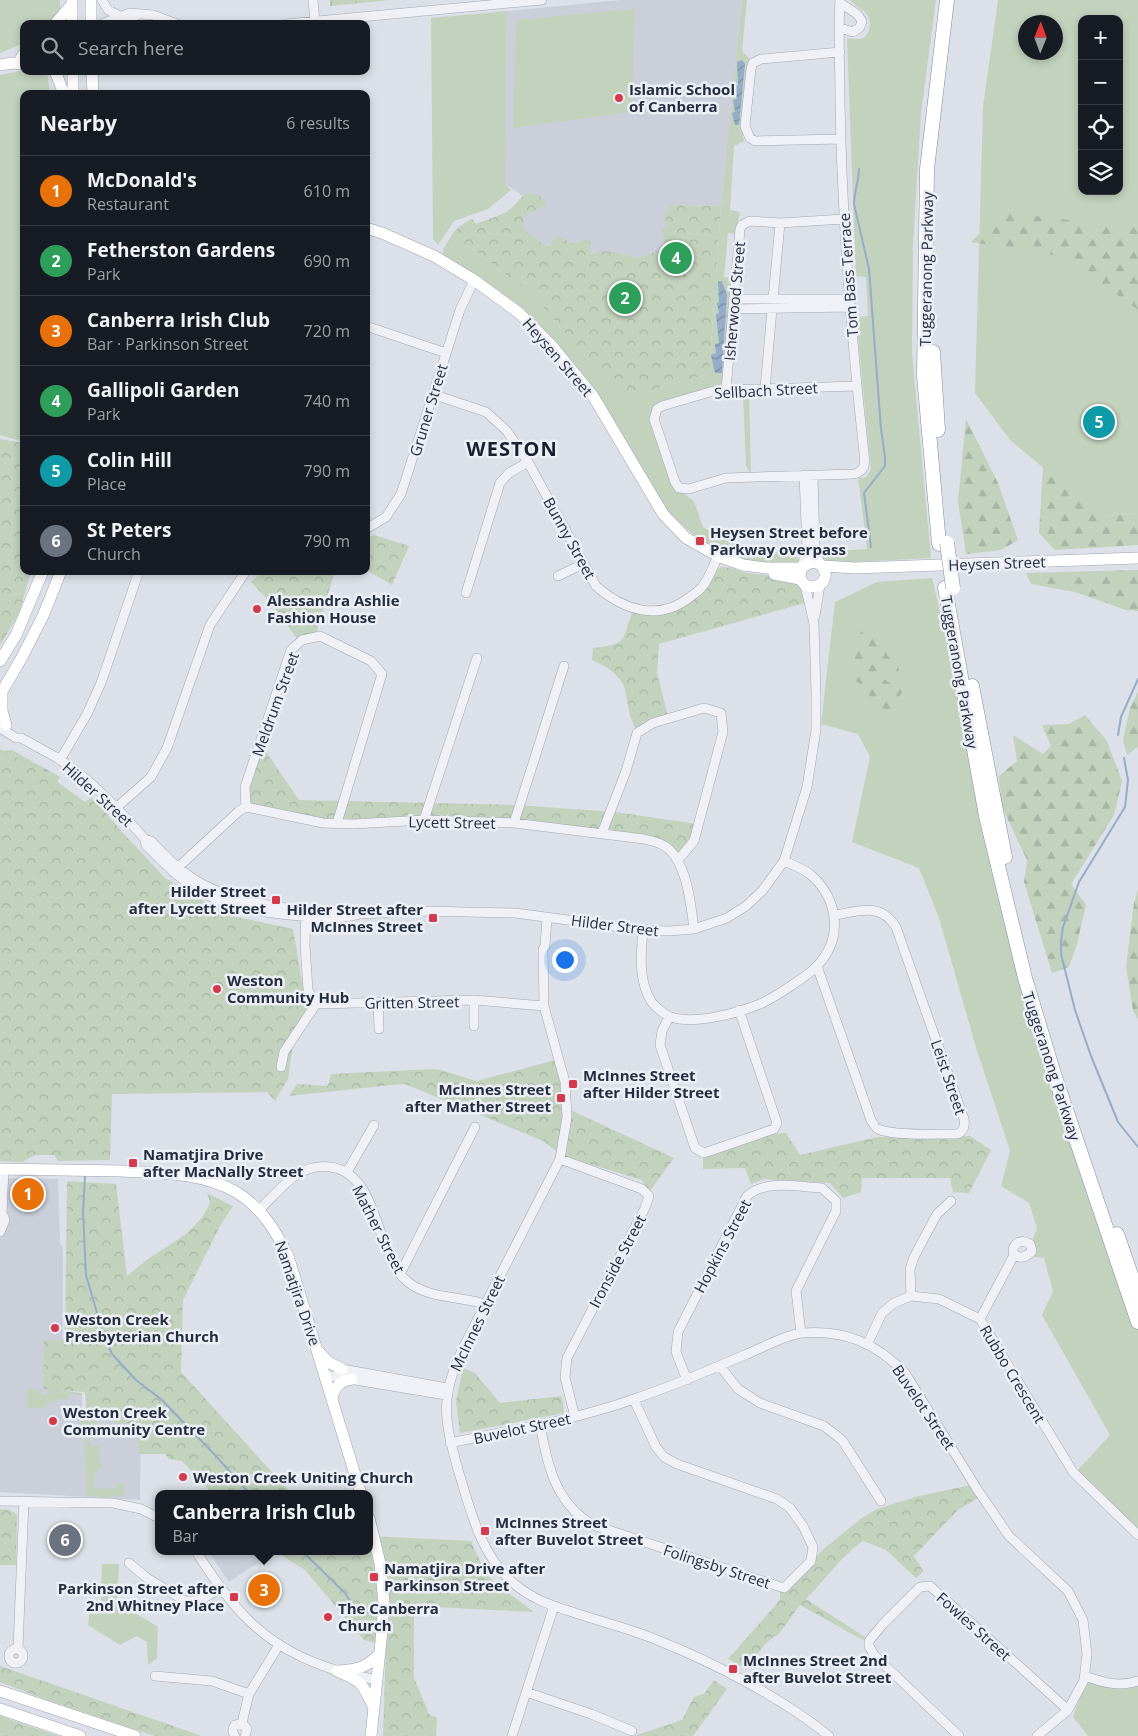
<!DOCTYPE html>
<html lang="en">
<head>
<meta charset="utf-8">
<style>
  :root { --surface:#171b24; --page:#20242c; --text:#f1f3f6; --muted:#9ea1a6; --line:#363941; --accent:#7c3aed }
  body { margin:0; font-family:"Open Sans",sans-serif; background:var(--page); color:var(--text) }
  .controls { position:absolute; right:15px; top:15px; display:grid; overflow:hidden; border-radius:10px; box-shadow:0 2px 8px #0003 }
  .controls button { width:45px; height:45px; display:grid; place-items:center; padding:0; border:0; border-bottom:1px solid var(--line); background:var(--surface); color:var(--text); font:25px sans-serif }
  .compass { position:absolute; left:1018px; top:15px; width:45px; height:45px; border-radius:50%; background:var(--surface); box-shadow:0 2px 8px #0003; rotate:1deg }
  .you { position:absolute; left:564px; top:959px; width:18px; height:18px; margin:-12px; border:4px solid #fff; border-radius:50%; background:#1a73e8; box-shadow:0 0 0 8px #1a73e833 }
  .badge { display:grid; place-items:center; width:32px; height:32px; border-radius:50%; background:var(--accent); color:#fff; font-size:16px; font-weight:700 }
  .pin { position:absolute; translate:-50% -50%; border:2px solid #fff; box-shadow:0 1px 5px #0006 }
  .popup { position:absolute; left:155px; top:1490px; width:218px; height:65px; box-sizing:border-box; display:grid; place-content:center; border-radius:10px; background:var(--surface); filter:drop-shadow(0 1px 4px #0005); font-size:16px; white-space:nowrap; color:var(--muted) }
  .popup b { font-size:19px; color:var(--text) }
  .popup::after { content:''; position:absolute; left:50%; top:100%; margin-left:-10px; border:10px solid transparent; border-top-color:var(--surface) }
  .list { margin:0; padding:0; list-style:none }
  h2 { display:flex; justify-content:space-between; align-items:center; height:65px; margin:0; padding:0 20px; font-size:21px }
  h2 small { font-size:16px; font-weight:400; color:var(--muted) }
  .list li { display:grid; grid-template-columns:32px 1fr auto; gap:15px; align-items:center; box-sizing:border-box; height:70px; padding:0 20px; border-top:1px solid var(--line) }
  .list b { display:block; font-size:19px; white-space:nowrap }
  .list p { margin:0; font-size:16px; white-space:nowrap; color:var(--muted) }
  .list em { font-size:16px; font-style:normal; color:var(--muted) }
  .icon { flex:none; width:28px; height:28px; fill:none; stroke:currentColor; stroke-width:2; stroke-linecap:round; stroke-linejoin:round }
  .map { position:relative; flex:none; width:1138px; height:1736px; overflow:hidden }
  .search { position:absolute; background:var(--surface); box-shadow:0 2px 8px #0003; left:20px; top:20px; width:350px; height:55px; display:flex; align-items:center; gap:12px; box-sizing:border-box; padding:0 18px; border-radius:10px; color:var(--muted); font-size:19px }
  .panel { position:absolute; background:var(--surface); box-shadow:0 2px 8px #0003; left:20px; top:90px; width:350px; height:485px; border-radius:10px }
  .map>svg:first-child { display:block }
</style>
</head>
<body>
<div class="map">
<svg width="1138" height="1736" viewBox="0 0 1138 1736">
  <defs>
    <pattern id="forest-firs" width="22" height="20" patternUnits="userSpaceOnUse" patternTransform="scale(1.25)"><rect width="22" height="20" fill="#c2d2bd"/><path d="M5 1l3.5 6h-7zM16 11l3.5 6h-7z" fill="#a7b5a4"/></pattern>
    <pattern id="wetland-marsh" width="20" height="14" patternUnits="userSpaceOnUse" patternTransform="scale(1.25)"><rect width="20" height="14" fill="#c2d2bd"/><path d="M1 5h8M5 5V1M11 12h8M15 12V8" fill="none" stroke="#a7b5a4"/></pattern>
    <pattern id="park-crowns" width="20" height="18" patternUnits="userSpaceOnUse" patternTransform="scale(1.25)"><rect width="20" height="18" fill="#c2d2bd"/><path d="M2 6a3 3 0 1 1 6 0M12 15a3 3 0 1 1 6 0" fill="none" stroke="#a7b5a4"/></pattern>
    <pattern id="water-waves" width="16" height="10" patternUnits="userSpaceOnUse" patternTransform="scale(1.25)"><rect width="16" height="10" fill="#95adca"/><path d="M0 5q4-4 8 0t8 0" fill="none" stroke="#798da5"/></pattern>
  </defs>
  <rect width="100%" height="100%" fill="#dce0e8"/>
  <path fill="#cacfda" d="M621,0H742L721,206L672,205L667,226L661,231L665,249L636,258L616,252L600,251L590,254V238L572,243L562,238L546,246L523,229L524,217L526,215L545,206L527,193L523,196L505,184L507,11Z
    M0,1178L58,1179L60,1244L63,1247L62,1392L82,1393V1417L141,1418L140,1500L0,1492Z
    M208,1551H275L229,1582Z"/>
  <path fill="#c2d2bd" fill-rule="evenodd" d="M0,0H60V13L49,24H24V43L0,53Z
    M742,0H747L742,51L750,59L742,130L744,141L734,146L730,210L740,212C739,220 736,225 735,234L728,233L724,277L731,278L723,381L718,387L655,408L651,412V421L679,490L694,501L703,527L727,541L744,547L775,552L793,551L799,561L792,564L756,562L732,556L706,544L687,529L664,507L605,407L528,316L499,291L445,256L443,253L444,248L450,238L474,250L533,295L622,399L709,374L721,206Z
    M850,0H936L921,113L913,244L912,354L931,558L832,563L822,558L819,552L867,549L858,477L865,478L871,470L856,317L868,316L866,277L856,276L847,38C852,39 858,40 863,38C871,34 872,19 866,13C861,8 855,6 850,0Z
    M998,0H1138V514L1101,516L1010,440L975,393L983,107ZM1082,19H1119V191H1082ZM1026,22H1056V52H1026Z
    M635,9L631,112L513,128L516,20Z
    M507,11L505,184L511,190L488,209L454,221L438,245L433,239L431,18Z
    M24,70V71H47L50,94H24V442L0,435V75Z
    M749,392L751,475L746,466L743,393Z
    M932,578L972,747L1019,962L1138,1328V1529L1077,1471L1110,1435L1042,1315L1053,1291L1044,1258L1034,1257L1031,1245L1037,1228L1029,1203L1001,1186L1010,1151L975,1044L939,918L919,868L852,842L870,757L858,734L821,724L835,602L877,582Z
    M27,1389L42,1390V1395L47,1394L50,1389L82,1393V1395L68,1394V1400L56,1399L55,1402H49L45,1408H27Z
    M81,1420L97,1421V1433C91,1434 89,1437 89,1443L93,1446H99V1463L102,1464V1468H97V1473H94L93,1488L116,1489L117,1483H124L125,1495L106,1497L86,1496L85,1434L79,1433L80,1431Z
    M102,1564H119L117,1602L158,1627L157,1658L148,1665L147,1642L137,1636L120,1645L88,1625L90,1608L101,1601Z
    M1089,1681L1138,1683V1736H1088L1073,1717L1079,1700Z"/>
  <path fill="url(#forest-firs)" d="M1001,212L1138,228V310L1066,257L971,242Z
    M966,419L998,483L1018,540L1001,550L966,554L958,502Z
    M1043,467L1101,516L1138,514V545L1055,550L1039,533Z
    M1138,570V611L1126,610L1075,592L1031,584L1026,573Z
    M888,623L877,637L879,653L885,647L887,655L899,668L897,677L885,674L882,678L903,691L885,719L863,686L852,678L860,667L855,664C854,649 855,631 871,624C876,622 883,623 888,623Z
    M1138,692V747L1127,755L1123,740L1130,708Z
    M1085,715L1107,741L1122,781L1114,815L1071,884L1086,905L1077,944L1069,967L1052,973L1024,882L1027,860L1002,807L999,776L1017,761L1013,735L1043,754L1051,746L1042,725L1069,724Z
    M12,750L60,777L55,787L0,751Z
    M1138,889V1019L1133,1011L1126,966L1134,903Z"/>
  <path fill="url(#wetland-marsh)" d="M330,0H391L330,6Z"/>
  <path fill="url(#park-crowns)" d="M527,193L539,195L545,201V206L526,215L524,217L523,229L546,246L550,245L555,237L562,238L572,243L590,238L591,254L600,251L616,252L636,258L665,249L661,230L667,226L664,213L672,205L721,206L709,374L622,399L533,295L474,250L450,238C456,228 462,224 472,219L476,224C485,220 497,217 506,212C515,207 519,198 527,193Z
    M0,439L24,443V571H31L19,614L0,645Z
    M374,535L409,546L392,585L366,570V539Z
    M723,567L731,568L746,573L799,578L808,602L659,644L657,673L668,717L637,729C625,714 630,694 621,681C613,670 603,665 592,660L593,648C626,644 621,644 632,613C675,617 696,608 717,569Z
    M263,571H335L316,634L298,640L272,604L251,582Z
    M262,746L299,800L516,805L615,812L697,824L691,841L678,857L666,843L513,821L327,820L247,805L248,786Z
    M0,749L45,773L85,802L90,798L95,800L123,833L165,878L224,913L223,914L293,929L302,982L310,1003L295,1029L288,1079L275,1101L267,1092L112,1094L110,1160L58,1161L55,1155H35L22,1162L0,1161Z
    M555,1060L562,1084L564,1107L674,1158L649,1192L642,1180L563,1156L543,1141L405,1084L391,1085L289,1096L297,1084L328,1086L331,1074L437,1069L477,1081Z
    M786,1133L800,1155L877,1137L970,1136L991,1150L969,1193L953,1192L950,1178H862L861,1192L843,1198L830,1183L764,1179L751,1184L745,1168L703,1169V1157L771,1134Z
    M67,1181L116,1184L127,1276C135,1270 143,1262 151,1257C175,1241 200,1229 210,1202L207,1193L233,1206L221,1224L183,1300L181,1372L292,1494H213L182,1461L169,1459L165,1454H139L137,1424L113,1423V1419H87L85,1392L43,1389L44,1340H61L65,1338Z
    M463,1368L475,1373L500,1403L562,1396L564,1413L460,1433L456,1401Z
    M971,1485L978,1498L958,1510L914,1556L923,1571L916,1578L886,1550L863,1541C840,1557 825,1580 806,1599L865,1637L863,1640L800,1605L778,1635C766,1639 754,1659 747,1669L728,1659L780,1600V1590L826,1547L862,1518L877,1509L919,1496Z
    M0,1509L10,1510L17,1515L16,1565H0Z
    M369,1536L471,1541L486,1574L499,1586L534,1612L414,1606V1678L429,1714L437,1718L436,1736H383L386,1646L364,1640L305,1570L275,1551H369Z
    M0,1666L202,1736H154L39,1697L0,1682Z
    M714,1680L727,1689L693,1736H634L682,1720L694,1697L704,1694Z
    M0,1716L58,1736H0Z"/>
  <path fill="url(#water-waves)" d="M742,60L745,64L739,125H735L732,113L735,112L733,100L737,99L735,86L738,85L737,62Z
    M722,281L727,295L722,373H715L711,355L716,353L715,344L719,343L716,314L719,313L717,303L719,302L718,282Z"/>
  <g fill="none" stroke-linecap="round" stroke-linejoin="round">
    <path stroke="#95adca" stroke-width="2" d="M859,169C859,181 854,192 854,204L869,269L881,429L885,457V466L864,493L871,547
      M1118,735L1121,717L1138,679
      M1124,758L1128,780L1125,807L1079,882L1063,927L1061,941V954L1075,1010L1091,1056L1118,1122L1138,1147
      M85,1175L83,1212L86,1275L104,1337L112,1354L136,1380L162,1400L215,1455L250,1494
      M302,1551L345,1593L358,1614"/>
    <g stroke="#a1a7b2" stroke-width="10">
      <path id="minor" d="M102,0L108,10L120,16
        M313,0L315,21
        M840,0C838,34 840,68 840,102C842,219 851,336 864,453C865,463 866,471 854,474L726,478L689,489L679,488L675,482L654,419L657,409L662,406L710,392L726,390L857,386
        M840,3L857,14L862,21L860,27L853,32L840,28
        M102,24L130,13L153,15L177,24
        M121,24L139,14
        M286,24L542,0
        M840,52L761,59L753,63L751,69L745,126L750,138L755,141L841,139
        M734,299H849
        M773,299L780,223
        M733,309L850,307
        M366,326L446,353
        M765,389L772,309
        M726,390L740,229L742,225L750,221L780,223L844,219
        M432,394L486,412L507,431L528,462L596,586C623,610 659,622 690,597C694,594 699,591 702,587C709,579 713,566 718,556
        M813,475L815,548L820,564
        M366,529L386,517L401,494L460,310L474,280
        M802,567L807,548L804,475
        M558,576L583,564
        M466,593L500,483L509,473L528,462
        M815,616L820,585
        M0,728L16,738H21C34,745 47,752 59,759C92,780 119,810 145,839L146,845C162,861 178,878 198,890C209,896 221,902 233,905C260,913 334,923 359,914L423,911L515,913L643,930L669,931L694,929L727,918L746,906L762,891L784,861L807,787L816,730V694L814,624L805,585
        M60,760L87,714L101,683L139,571
        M117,807L151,777L167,748L210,625L246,571
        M246,807L245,787L291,650L302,640L320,636L371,661L382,674L337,823
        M424,820L477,658
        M514,823L564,666
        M602,833L626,771L637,733L653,723L704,708L721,713L723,732L694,841L678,860
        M145,839L151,841C163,853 174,866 188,875C217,897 270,907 305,910C324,911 342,907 359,914
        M173,872L239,811L246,807L323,823L353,824L424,820L514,823L644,839C652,841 660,842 666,847C687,862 691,905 694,929
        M306,910L305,945L308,990L316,1004L474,1000L544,1006
        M547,917L545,946L543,950L544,1006L565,1082L567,1117L560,1159L464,1346C439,1397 444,1420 459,1473C472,1515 481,1557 517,1586C534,1600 554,1606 575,1613C602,1622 631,1629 657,1640C715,1663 780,1697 829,1736
        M643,930C641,954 638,979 651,1001C654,1006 665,1015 671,1017C694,1025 738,1013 760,1004C772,999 809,975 817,966C843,939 839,900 811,875C804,869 793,865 784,861
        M817,966L871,1120C873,1123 875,1128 878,1129C891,1136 942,1134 958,1134C964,1130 965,1126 964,1119L896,927C880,902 859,911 835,915
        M474,1000V1026
        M378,1002L379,1029
        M669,1017L662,1031L660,1045L695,1148L704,1153L774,1129L777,1123L739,1010
        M281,1067L284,1052L316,1004
        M560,1159L642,1189L649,1196L645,1208L567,1358L565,1377L575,1417
        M347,1172L374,1125
        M259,1210C271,1199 282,1185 295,1176C306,1168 318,1165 331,1167C381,1175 374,1255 408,1282C429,1299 460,1296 485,1304
        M0,1232L5,1220L2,1213L4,1169
        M400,1274L475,1127
        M911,1296L910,1269L914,1257L937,1214L951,1201
        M980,1319L1014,1255C1010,1244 1021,1238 1030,1244L1032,1251C1027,1257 1021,1259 1014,1255
        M868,1343L882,1313L894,1303L911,1296L939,1299L980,1319L1073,1472L1138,1535
        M720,1366L738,1389L760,1403L824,1426L842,1440L881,1501
        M337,1368L447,1388
        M325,1375L446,1395
        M687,1380L676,1352L678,1332L747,1196C766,1179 798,1187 822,1188L836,1201V1211L796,1291L801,1333
        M540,1424C547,1464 555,1503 593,1525L784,1588L811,1561L813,1547L803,1526L790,1508L777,1499L677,1464L664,1457L656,1447L634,1400
        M450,1443C512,1430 575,1420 634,1399C673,1386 710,1370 747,1354C762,1348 787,1334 803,1333C845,1330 876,1343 905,1373L977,1489L1009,1536L1068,1591L1083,1620L1087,1654L1084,1680L1068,1710L1037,1736
        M0,1501L113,1503L141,1509L159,1518
        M196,1551C229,1604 260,1643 321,1665C339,1672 358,1676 377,1680
        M129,1563L147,1578L185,1601C199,1604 209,1595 220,1588
        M18,1648L24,1501
        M9 1656a7 7 0 1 1 14 0a7 7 0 1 1-14 0Z
        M155,1676L212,1681L249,1694
        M1085,1676C1104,1683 1119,1687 1138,1681
        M526,1692L591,1714L632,1731
        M242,1723L249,1694L279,1645
        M242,1723L247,1729L245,1736
        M235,1736C232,1732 232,1729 235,1725L242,1723
        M512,1736L554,1606
        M959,1736L874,1655L869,1646V1641L882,1625L920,1587L930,1586L1068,1710"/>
    </g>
    <g stroke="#9ba4b4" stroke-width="12">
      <path id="major" d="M91,0V24
        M72,2V24
        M55,24L72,4
        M21,58L24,54
        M0,65L12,63L24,64
        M55,71L64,94
        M73,71V94
        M92,71L93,94
        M366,228L382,233L434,256L474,280L519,313L552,346L593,396L663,514L686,538L718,556L743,565L766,568H801
        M823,566L855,568L1138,558
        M774,574L800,579L805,585L813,587C826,585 829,573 820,564L811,562L801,568L800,579
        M0,661L16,635L43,571
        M2,691V711L6,725
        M0,695L21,659L43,616L61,571
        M0,1169C41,1170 81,1170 122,1171C161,1173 201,1172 236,1192C261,1207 276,1231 288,1256L361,1494
        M319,1352L328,1362L342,1369
        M332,1399C334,1387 340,1381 352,1379
        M369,1518L380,1563L384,1603L381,1641L371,1736
        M337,1671C361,1681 362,1682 373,1706
        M340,1671C359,1669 365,1668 380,1654
        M0,1691L135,1736
        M0,1709L80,1736"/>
    </g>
    <g stroke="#838d9f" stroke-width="15">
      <path id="highway" d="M933,352L938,430
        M939,544L924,376L927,169L947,0
        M945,588L986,816L1025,978L1054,1074L1138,1322
        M972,686L1005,857
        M1117,1234L1138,1295"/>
    </g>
    <use href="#minor" stroke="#eff1f6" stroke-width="9"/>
    <use href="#major" stroke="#fff" stroke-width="11"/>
    <use href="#highway" stroke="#fff" stroke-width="14"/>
    <g stroke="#838d9f" stroke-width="15" stroke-linecap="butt">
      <path id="highway-bridge" d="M947,543L953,588"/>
    </g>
    <use href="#highway-bridge" stroke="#fff" stroke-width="14"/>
  </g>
  <g fill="#d5394a" stroke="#eceff5" stroke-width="2">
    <circle cx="619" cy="98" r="5"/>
    <rect x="695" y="536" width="10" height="10" rx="2.5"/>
    <circle cx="257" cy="609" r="5"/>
    <rect x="271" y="895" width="10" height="10" rx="2.5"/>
    <rect x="428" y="913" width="10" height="10" rx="2.5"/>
    <circle cx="217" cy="989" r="5"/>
    <rect x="568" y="1079" width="10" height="10" rx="2.5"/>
    <rect x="556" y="1093" width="10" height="10" rx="2.5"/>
    <rect x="128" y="1158" width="10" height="10" rx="2.5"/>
    <circle cx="55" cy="1328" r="5"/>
    <circle cx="53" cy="1421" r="5"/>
    <circle cx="183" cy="1477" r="5"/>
    <rect x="480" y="1526" width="10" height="10" rx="2.5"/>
    <rect x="369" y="1572" width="10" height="10" rx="2.5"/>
    <rect x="229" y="1592" width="10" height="10" rx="2.5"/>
    <circle cx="328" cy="1617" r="5"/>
    <rect x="728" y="1664" width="10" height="10" rx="2.5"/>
  </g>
  <g text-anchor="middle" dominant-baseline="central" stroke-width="5" stroke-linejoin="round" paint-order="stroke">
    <g font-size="15" font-weight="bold" fill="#252e3f" stroke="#eceff5" text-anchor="start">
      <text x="629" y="89">Islamic School<tspan x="629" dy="17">of Canberra</tspan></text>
      <text x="710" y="532">Heysen Street before<tspan x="710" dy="17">Parkway overpass</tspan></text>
      <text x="267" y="600">Alessandra Ashlie<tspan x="267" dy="17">Fashion House</tspan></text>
      <text x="266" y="891" text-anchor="end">Hilder Street<tspan x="266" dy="17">after Lycett Street</tspan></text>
      <text x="423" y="909" text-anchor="end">Hilder Street after<tspan x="423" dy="17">McInnes Street</tspan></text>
      <text x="227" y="980">Weston<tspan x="227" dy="17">Community Hub</tspan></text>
      <text x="583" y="1075">McInnes Street<tspan x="583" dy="17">after Hilder Street</tspan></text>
      <text x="551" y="1089" text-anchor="end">McInnes Street<tspan x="551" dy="17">after Mather Street</tspan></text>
      <text x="143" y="1154">Namatjira Drive<tspan x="143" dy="17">after MacNally Street</tspan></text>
      <text x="65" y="1319">Weston Creek<tspan x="65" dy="17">Presbyterian Church</tspan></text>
      <text x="63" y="1412">Weston Creek<tspan x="63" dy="17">Community Centre</tspan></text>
      <text x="193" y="1477">Weston Creek Uniting Church</text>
      <text x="495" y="1522">McInnes Street<tspan x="495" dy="17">after Buvelot Street</tspan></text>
      <text x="384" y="1568">Namatjira Drive after<tspan x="384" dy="17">Parkinson Street</tspan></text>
      <text x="224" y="1588" text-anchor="end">Parkinson Street after<tspan x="224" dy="17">2nd Whitney Place</tspan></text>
      <text x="338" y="1608">The Canberra<tspan x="338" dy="17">Church</tspan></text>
      <text x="743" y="1660">McInnes Street 2nd<tspan x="743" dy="17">after Buvelot Street</tspan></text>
    </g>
    <g font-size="15" fill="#252e3f" stroke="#eceff5">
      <text transform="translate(926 269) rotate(-89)">Tuggeranong Parkway</text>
      <text transform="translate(848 275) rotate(-94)">Tom Bass Terrace</text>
      <text transform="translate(734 301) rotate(-85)">Isherwood Street</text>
      <text transform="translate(558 357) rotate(49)">Heysen Street</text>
      <text transform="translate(766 390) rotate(-3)">Sellbach Street</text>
      <text transform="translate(428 410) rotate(-73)">Gruner Street</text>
      <text transform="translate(570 538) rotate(61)">Bunny Street</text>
      <text transform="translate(997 563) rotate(-2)">Heysen Street</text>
      <text transform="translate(960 672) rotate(80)">Tuggeranong Parkway</text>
      <text transform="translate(275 704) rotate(-70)">Meldrum Street</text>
      <text transform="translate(98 794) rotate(42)">Hilder Street</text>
      <text transform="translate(452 822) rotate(1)">Lycett Street</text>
      <text transform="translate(615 925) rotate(7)">Hilder Street</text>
      <text transform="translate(412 1002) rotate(-1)">Gritten Street</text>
      <text transform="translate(1052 1066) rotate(72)">Tuggeranong Parkway</text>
      <text transform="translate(949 1077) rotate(71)">Leist Street</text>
      <text transform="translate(379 1229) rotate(63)">Mather Street</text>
      <text transform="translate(722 1246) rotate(-62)">Hopkins Street</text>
      <text transform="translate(617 1261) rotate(-62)">Ironside Street</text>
      <text transform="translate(298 1293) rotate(71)">Namatjira Drive</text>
      <text transform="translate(477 1323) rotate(-64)">McInnes Street</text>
      <text transform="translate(1013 1374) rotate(59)">Rubbo Crescent</text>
      <text transform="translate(924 1407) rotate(56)">Buvelot Street</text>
      <text transform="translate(522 1428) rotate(-12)">Buvelot Street</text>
      <text transform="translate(717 1566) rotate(18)">Folingsby Street</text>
      <text transform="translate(974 1626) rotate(42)">Fowles Street</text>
    </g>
    <g font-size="20" font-weight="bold" letter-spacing="1" fill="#181f2f" stroke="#eceff5">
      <text x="512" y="448">WESTON</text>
    </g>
  </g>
</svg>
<div class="controls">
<button>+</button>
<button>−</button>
<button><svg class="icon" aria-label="locate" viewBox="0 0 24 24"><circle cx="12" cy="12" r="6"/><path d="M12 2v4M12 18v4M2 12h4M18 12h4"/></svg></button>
<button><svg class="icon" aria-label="layers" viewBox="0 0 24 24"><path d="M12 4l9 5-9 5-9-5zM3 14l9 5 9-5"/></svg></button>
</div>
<svg class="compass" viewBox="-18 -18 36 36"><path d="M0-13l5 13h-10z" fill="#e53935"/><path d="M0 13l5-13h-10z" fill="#9ea1a6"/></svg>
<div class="you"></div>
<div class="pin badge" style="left:28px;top:1194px;background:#e8710a">1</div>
<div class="pin badge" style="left:625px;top:298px;background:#2e9e5b">2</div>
<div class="pin badge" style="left:264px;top:1590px;background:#e8710a">3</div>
<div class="popup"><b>Canberra Irish Club</b>Bar</div>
<div class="pin badge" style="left:676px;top:258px;background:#2e9e5b">4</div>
<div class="pin badge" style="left:1099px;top:422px;background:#0f9aa8">5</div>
<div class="pin badge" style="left:65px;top:1540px;background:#6b7280">6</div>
<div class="search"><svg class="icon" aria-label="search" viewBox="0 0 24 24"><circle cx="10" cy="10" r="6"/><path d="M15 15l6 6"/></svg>Search here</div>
<section class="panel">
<h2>Nearby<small>6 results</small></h2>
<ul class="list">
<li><span class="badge" style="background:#e8710a">1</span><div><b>McDonald's</b><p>Restaurant</p></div><em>610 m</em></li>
<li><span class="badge" style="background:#2e9e5b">2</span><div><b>Fetherston Gardens</b><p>Park</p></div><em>690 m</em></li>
<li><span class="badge" style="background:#e8710a">3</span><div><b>Canberra Irish Club</b><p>Bar · Parkinson Street</p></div><em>720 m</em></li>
<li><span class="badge" style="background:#2e9e5b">4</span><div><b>Gallipoli Garden</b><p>Park</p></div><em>740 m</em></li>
<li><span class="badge" style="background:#0f9aa8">5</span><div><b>Colin Hill</b><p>Place</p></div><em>790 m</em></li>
<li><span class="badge" style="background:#6b7280">6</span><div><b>St Peters</b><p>Church</p></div><em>790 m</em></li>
</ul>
</section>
</div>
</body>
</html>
